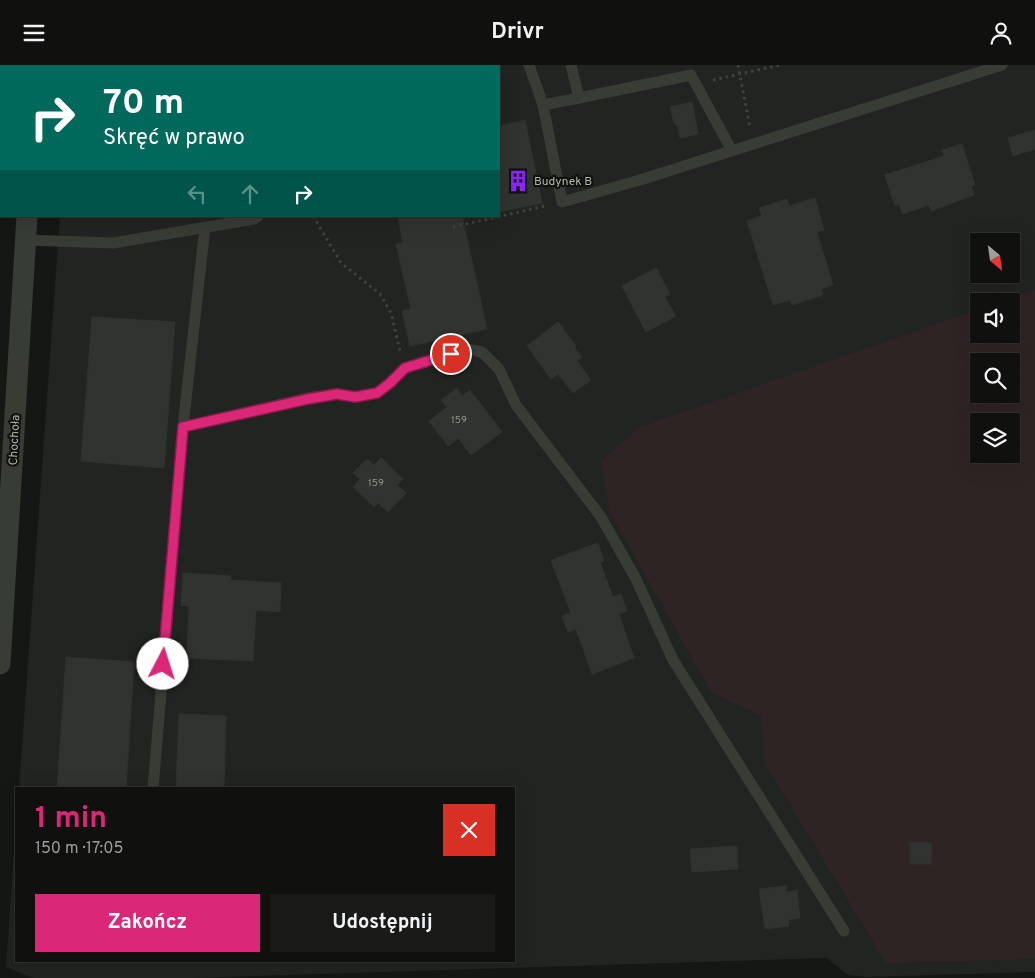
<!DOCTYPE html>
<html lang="pl">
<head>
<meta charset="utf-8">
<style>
	:root { --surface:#10110f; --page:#191a18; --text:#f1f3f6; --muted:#9c9d9e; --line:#30312f; --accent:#db2777 }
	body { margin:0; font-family:Overpass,sans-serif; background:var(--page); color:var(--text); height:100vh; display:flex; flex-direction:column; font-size:19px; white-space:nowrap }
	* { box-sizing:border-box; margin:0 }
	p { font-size:16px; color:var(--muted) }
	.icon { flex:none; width:28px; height:28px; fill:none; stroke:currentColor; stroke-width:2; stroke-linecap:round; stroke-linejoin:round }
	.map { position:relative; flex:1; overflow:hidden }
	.panel { position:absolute; left:15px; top:722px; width:500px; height:175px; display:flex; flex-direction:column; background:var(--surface); border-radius:0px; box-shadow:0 5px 20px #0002,0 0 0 1px var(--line) }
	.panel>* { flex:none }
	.hud { position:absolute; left:0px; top:0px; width:500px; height:152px; box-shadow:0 5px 20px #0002,0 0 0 1px var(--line); background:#00695c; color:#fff; overflow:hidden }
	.needle { width:32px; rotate:151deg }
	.controls { position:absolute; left:970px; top:168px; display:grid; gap:10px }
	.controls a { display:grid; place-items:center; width:50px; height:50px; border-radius:0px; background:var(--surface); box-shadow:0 5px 20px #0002,0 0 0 1px var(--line); font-size:25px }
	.pin { position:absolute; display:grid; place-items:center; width:42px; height:42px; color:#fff; margin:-21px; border:2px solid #fff; border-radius:50%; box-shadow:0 1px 5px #0007 }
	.me { position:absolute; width:55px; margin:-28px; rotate:5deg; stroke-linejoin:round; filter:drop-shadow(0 0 4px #0008) }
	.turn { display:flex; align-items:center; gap:18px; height:105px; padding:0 20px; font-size:22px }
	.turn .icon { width:65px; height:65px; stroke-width:2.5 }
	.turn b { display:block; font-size:35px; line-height:42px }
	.lanes { display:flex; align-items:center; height:48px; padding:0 20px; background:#0003; justify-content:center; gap:25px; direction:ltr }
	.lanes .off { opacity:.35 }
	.round { display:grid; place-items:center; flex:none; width:52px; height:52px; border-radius:0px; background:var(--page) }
	.head { display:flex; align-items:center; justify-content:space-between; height:85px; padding:0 20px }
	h1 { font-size:30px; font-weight:700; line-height:38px; color:var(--accent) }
	.button { display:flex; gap:10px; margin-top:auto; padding:10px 20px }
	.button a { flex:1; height:58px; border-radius:0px; background:var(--accent); color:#fff; font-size:20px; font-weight:700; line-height:58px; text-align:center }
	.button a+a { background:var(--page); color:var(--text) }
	header { display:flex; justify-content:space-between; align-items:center; height:65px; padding:0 20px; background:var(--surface); font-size:22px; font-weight:700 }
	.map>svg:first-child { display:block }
	.built { fill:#212420; fill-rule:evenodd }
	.green { fill:#2f2424; fill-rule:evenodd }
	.building { fill:#30332f; stroke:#2f332e }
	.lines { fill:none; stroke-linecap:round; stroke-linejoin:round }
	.path { stroke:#3f433b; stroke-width:3; stroke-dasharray:2.5 4; stroke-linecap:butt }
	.service { stroke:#373c35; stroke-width:11 }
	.minor { stroke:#373c35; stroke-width:21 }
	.route-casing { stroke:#8e194d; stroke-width:12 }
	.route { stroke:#db2777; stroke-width:9 }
	.labels { text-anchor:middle; stroke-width:4.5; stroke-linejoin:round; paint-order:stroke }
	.number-label { font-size:10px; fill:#8e9788 }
	.poi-label { font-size:12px; fill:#aeb8a5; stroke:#10120f; text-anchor:start }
	.street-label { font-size:12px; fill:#aeb8a5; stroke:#10120f }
</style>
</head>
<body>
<header><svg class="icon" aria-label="menu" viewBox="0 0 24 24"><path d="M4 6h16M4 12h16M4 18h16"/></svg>Drivr<svg class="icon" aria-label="person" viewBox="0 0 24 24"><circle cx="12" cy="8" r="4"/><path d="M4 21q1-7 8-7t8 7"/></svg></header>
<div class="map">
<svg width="1035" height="913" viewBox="0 0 1035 913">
	<rect width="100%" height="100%" fill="#151714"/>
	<path class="built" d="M71,0H1035V907L867,912L848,910L827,893L193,913H33L6,902L16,758V896H514V724H19L60,151H499V1H71ZM979,176H1011V209H979ZM979,236H1011V269H979ZM979,296H1011V329H979ZM979,356H1011V389H979Z"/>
	<path class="green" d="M1035,225V894L886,898L765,699L761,651L711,627L609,446L601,396L640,362L979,244V269H1011V236H1002ZM979,296H1011V329H979ZM979,356H1011V389H979Z"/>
	<path class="building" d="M692,37L698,69L680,73L678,62L674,58L670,42Z
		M525,55L542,138L499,147V61Z
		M1035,65V84L1013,91L1008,73Z
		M962,79L975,120L971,121L974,130L931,146L929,140L902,149L899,139L895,141L885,110L944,91L942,85Z
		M815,133L824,165L817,167L833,220L821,224L823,230L792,240L790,235L773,240L747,156L762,151L759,143L787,134L789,141Z
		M398,151H462L487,264L410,281L402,246L411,244L396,179L403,178Z
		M656,203L670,229L665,232L676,251L646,267L622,221Z
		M92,252L175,257L164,403L81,396Z
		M558,257L576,281L574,282L582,292L577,296L591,315L573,328L558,309L551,314L527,281Z
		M457,323L462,331L470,325L502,367L471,390L458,373L448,381L429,356L447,342L441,335Z
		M381,393L403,414L397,420L406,428L388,447L378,438L374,442L353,422L360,414L353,408L367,394L374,400Z
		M598,478L604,496L600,497L613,532L621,529L627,546L619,549L634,593L592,609L576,564L568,567L562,551L571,548L551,495Z
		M183,508L231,511L230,515L281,518L280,547L256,545L253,596L187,593L189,541H181Z
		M66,592L134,597L126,724H57Z
		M179,649L226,651L224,724H176Z
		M910,777L931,778L932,799H910Z
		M737,781L738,804L692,807L690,784Z
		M786,821V827L797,825L800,853L788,855L789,861L765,864L759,824Z"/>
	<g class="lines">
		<path class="path" d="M738,0L750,62
			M713,15L780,0
			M313,151L341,198L380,229L391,248L400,286
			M453,162L545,141"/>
		<path class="service" d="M284,0V1
			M529,0L543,40L562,137L640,115L1002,0
			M579,33L691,10L732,86
			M543,40L579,33L571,0
			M25,175L113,178L254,154L258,151
			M183,362L307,333L337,329L355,332L377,328L390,318L405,303L467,284L482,287L499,304L516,340L601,452L636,514L673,595L844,866
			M153,724L183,362L205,162"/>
		<path class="minor" d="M38,1L39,0
			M0,599L27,151"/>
	</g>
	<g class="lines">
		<g class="route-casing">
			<path id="route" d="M163,599L183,362L308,334L337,329L355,332L377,328L390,318L405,303L451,289"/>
		</g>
		<use href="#route" class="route"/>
	</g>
	<defs>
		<g id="building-bare" transform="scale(1.725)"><path d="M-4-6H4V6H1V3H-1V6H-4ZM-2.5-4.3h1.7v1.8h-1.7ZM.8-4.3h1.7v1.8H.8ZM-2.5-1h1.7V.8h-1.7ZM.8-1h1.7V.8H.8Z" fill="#8f24ff" stroke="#10120f" stroke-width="2.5" paint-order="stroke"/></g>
	</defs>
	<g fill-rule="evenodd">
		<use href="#building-bare" x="518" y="116"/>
	</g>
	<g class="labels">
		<g class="number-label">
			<text x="459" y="358">159</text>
			<text x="376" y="421">159</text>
		</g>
		<g class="poi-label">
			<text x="534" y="120">Budynek B</text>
		</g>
		<g class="street-label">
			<text transform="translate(14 375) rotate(-87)" y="4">Chochoła</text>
		</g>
	</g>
</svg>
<div class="controls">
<a><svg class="needle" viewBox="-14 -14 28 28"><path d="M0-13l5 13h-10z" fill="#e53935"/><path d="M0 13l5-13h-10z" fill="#9c9d9e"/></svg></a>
<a><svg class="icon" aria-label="sound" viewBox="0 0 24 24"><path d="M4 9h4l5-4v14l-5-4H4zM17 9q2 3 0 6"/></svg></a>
<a><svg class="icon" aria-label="search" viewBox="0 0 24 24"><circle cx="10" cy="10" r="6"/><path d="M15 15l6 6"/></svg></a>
<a><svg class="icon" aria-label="layers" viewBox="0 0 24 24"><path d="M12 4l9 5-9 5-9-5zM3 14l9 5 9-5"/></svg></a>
</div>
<div class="pin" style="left:451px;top:289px;background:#d93025"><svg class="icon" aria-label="arrive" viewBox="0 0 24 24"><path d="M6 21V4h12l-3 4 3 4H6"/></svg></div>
<svg class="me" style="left:163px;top:599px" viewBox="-20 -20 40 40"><circle r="19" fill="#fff"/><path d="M0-13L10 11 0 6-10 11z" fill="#db2777"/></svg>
<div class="hud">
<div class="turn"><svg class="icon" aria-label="right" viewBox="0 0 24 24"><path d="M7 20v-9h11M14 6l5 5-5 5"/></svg><div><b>70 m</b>Skręć w prawo</div></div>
<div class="lanes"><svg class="icon off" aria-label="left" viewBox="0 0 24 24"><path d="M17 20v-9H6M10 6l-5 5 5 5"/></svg><svg class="icon off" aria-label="ahead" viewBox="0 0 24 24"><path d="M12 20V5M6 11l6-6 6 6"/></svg><svg class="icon" aria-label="right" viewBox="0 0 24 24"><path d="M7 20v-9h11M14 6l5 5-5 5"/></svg></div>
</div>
<section class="panel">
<div class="head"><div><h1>1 min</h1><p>150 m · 17:05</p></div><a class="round" style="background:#d93025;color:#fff"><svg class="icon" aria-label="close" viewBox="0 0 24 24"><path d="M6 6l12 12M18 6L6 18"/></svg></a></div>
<div class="button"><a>Zakończ</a><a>Udostępnij</a></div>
</section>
</div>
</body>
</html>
